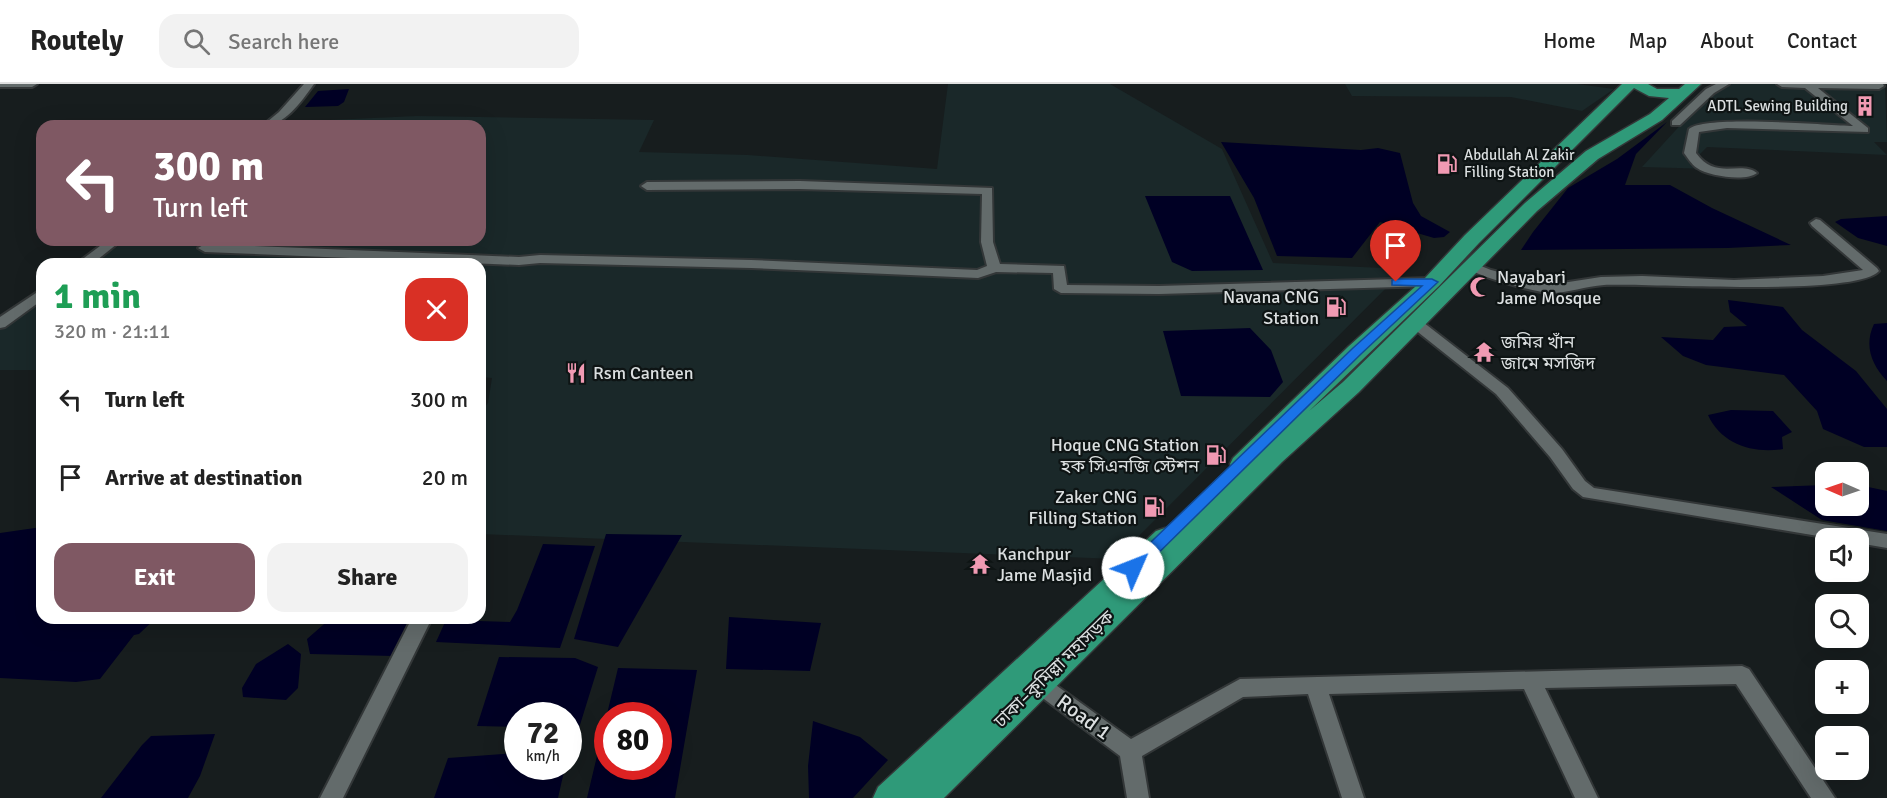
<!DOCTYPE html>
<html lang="en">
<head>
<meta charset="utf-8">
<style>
	:root { --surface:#fff; --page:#f2f2f2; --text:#222; --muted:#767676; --line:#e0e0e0; --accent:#7f5863 }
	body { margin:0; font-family:Signika,"Noto Sans Bengali",sans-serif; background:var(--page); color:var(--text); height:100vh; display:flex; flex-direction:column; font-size:22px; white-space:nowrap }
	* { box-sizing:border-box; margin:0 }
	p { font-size:20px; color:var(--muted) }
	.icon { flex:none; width:33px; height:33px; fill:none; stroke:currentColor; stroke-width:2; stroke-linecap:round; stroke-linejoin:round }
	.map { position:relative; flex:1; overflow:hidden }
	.sheet { position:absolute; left:36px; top:174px; width:450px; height:366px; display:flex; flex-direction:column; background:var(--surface); border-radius:18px; box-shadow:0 6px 24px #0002 }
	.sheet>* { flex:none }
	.top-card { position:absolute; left:36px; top:36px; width:450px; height:126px; border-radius:18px; box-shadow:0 6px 24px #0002; background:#7f5863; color:#fff; overflow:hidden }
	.needle { width:39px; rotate:272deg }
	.buttons { position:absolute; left:1815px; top:378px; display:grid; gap:12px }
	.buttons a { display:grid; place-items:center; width:54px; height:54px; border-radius:12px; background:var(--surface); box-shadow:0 6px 24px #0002; font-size:30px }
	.speed { position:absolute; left:504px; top:618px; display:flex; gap:12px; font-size:30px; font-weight:700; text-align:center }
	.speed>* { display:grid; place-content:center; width:78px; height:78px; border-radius:50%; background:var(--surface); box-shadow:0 6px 24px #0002; line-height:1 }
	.speed small { font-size:15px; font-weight:400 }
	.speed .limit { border:9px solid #d22; background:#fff; color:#111 }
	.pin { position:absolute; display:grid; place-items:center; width:51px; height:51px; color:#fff; margin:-62px -26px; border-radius:50% 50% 50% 0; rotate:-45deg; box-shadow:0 0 6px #0007 }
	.pin .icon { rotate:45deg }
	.me { position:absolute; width:66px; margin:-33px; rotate:46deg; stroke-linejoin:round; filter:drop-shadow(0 0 4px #0008) }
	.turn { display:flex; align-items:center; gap:21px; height:126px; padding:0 18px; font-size:27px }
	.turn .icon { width:78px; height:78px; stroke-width:2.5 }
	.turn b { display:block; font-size:42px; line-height:51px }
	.round { display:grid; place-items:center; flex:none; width:63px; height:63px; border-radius:18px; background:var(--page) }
	.head { display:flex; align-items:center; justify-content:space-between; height:102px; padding:0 18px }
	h1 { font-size:36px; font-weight:800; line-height:45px; color:#1e9e55 }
	.action { display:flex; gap:12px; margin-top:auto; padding:12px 18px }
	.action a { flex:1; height:69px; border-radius:18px; background:var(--accent); color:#fff; font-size:24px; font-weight:800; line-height:69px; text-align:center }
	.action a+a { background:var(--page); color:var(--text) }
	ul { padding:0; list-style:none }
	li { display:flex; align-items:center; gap:18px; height:78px; padding:0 18px }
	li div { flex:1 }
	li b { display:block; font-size:22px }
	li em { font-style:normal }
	header { display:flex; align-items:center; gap:36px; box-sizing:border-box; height:84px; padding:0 30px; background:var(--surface); border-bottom:2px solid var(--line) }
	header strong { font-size:28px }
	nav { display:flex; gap:33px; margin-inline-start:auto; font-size:21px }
	.search { width:420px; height:54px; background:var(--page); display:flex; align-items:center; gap:15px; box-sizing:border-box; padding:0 21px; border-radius:18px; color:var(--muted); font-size:22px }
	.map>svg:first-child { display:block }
	.built { fill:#1a2829 }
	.water { fill:#000024; fill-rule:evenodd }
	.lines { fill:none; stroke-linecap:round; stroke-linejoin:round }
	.minor-casing { stroke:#333738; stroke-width:4 }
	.highway-casing { stroke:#333738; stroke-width:3 }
	.minor { fill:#636b6b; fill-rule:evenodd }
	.highway { fill:#2f9a79; fill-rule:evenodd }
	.route { fill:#1a73e8; stroke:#114b97; stroke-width:1.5 }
	.labels { text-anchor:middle; stroke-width:4.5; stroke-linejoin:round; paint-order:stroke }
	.far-poi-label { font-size:15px; fill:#dbdfe0; stroke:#0e1414; text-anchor:end }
	.poi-label { font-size:18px; fill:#dbdfe0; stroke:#0e1414; text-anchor:start }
	.street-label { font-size:18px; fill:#dbdfe0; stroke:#0e1414 }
	.near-street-label { font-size:21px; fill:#dbdfe0; stroke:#0e1414 }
</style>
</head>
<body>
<header>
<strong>Routely</strong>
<div class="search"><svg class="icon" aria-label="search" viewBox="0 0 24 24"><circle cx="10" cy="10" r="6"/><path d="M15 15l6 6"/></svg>Search here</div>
<nav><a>Home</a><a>Map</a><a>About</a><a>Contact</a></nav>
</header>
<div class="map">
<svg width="1887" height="714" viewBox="0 0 1887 714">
	<rect width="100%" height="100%" fill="#171d1e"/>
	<path class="built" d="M948,0H1110L1222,65L1273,179L1405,185L1116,475L480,450V328L488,319L492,294L480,293V180H91L127,156H480V42H281L286,38L417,32L654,36L639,68L748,71L937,85Z
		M1345,0H1577L1614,5L1582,27L1511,13L1352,12Z
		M1718,0H1876L1885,3L1887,58H1874L1887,71L1707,63L1699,71L1713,85L1642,83Z
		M42,213V286H0V239Z"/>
	<path class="water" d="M349,5L344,18L338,22L305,23L318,7Z
		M1667,38L1636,70L1625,101H1670L1712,124L1791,161L1728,164L1521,166L1533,148L1568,104L1617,75Z
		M1221,58L1361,66L1378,64L1400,69L1413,119L1421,132L1450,148L1444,153L1434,154L1380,138L1352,174L1277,172L1254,114Z
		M1145,112H1230L1263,186L1192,187L1172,178Z
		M1887,132V162L1858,154L1835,138L1841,135Z
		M1728,216L1783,223L1802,246L1856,287L1887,325V363H1864L1823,345L1817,327L1784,291L1706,281L1683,272L1661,253L1713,256L1724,243L1747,242L1730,228Z
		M1887,239V297C1871,280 1864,261 1874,240Z
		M1250,244L1271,266L1283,298L1270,313L1181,312L1163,247Z
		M1731,326L1773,327L1792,348L1782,353L1783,365C1753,370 1721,360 1708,331Z
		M1825,401L1826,422H1858L1859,401L1887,407V447L1822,436L1771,403Z
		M42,443V534H156L139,550L134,551L100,595L76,598L0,594V449Z
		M606,450L682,451L618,563L574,555Z
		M543,460L595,462L560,564L436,558L446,536L510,538L517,526Z
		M729,533L821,539L810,587L726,585Z
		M331,534H412L393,572L310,570L307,555Z
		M288,560L301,570L298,604L286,616L243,613L242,604L256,580Z
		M499,573L575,574L598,583L579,644H569L568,632H518L517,643L477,642Z
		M618,584L697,586L675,714H587ZM608,632H658V682H608Z
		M813,637L860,653L888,676L853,714H809L808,682Z
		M215,650L200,692L188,714H101L142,661L151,652Z
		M517,669L518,682L565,683L558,714H434L448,674Z"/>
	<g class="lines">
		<g class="minor-casing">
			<path id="minor" d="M0,0H37L32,3H0Z
				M304,0H314C301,18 285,42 262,42L279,28Z
				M1716,0H1729L1714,9L1680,41H1672V37L1706,5Z
				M1777,0H1883L1884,2L1879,5L1818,4L1868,44V48L1727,44L1699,48L1696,69C1716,97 1741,76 1757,89C1746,98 1708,92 1697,84C1691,80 1688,74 1684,69L1689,45C1706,31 1824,41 1853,42L1805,4L1782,3Z
				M800,97L992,104L993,158L1000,180L1064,182L1067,201L1159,202L1432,194L1439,198L1432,202L1159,210L1061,209L1054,205L1053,189L996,188L978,194L751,184L540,179L519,181L205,168L198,164L205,160L519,173L540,171L751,176L977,186L987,182L981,158L982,110L800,105L647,106L641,102L647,98Z
				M1816,135L1820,136L1877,184L1879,187C1856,213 1649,199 1604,201C1586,202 1568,209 1550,209C1537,209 1472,191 1464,182L1471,178L1491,186L1549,201L1601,193L1642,192L1734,196L1823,192L1863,186L1812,142L1810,139Z
				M108,156H122L92,180H76Z
				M42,205V216L5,243L0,244V233Z
				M1414,234L1419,235L1508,304L1562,365L1585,397L1594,404L1887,450V464L1858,459V454H1830L1583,413L1573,405L1550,373L1496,310L1409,241L1407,238L1409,235Z
				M412,534H432L343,714H320Z
				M1742,582L1749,585L1835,714H1811L1736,600L1545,604L1598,714H1575L1524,605L1329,610L1364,714H1342L1308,610L1243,613L1142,672L1149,714H1127L1120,672L1032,606L1029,600L1032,594L1039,591L1046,594L1131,655L1240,595Z"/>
		</g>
		<g class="highway-casing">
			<path id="highway" d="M1622,0H1648L1657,5H1679L1685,0H1701L1662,36L1598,75L1537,127L1359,308L1282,378L944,714H873L878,703L1156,447L1165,444L1174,447L1176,450L1241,388L1233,386L1230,380L1233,374L1349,262L1425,194L1465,151ZM1634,4L1649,12L1669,14L1650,30L1586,67L1525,119L1343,298L1309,327L1439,202L1479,159Z"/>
		</g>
		<use href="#minor" class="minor"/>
		<use href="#highway" class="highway"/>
	</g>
	<path class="route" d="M1396,195H1432L1438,198L1361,270L1139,488H1128L1125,484L1128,480L1353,264L1422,202L1392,201V196Z"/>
	<defs>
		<g id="building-bare" transform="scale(1.62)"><path d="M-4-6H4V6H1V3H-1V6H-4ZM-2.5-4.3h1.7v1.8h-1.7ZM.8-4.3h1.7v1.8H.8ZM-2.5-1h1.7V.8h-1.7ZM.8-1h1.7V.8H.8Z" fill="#f19ab3" stroke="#0e1414" stroke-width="2.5" paint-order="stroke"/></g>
		<g id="fuel-bare" transform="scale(1.62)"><path d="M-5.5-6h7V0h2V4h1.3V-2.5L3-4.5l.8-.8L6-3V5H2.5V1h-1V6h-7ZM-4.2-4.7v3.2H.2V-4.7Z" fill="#f19ab3" stroke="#0e1414" stroke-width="2.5" paint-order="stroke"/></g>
		<g id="mosque-bare" transform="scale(1.62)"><path d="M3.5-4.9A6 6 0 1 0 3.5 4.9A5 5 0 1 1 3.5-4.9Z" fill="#f19ab3" stroke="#0e1414" stroke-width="2.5" paint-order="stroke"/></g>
		<g id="temple-bare" transform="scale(1.62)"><path d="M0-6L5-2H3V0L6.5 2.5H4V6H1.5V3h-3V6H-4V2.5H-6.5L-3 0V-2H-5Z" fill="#f19ab3" stroke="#0e1414" stroke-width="2.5" paint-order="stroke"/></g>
		<g id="restaurant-bare" transform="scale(1.62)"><path d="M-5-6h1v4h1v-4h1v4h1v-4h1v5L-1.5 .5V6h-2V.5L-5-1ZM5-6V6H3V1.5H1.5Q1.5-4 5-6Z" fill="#f19ab3" stroke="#0e1414" stroke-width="2.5" paint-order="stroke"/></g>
	</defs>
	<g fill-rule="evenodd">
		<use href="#building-bare" x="1865" y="22"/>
		<use href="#fuel-bare" x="1447" y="80"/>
		<use href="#mosque-bare" x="1480" y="203"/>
		<use href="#fuel-bare" x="1336" y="223"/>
		<use href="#temple-bare" x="1484" y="268"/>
		<use href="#restaurant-bare" x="576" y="289"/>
		<use href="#fuel-bare" x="1216" y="371"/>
		<use href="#fuel-bare" x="1154" y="423"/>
		<use href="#temple-bare" x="980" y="480"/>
	</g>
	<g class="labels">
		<g class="far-poi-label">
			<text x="1848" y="27">ADTL Sewing Building</text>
			<text x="1464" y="76" text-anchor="start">Abdullah Al Zakir<tspan x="1464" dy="17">Filling Station</tspan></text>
		</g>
		<g class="poi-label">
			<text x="1497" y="199">Nayabari<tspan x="1497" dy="21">Jame Mosque</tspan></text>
			<text x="1319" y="219" text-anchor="end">Navana CNG<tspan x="1319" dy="21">Station</tspan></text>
			<text x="1501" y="264">জমির খাঁন<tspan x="1501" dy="21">জামে মসজিদ</tspan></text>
			<text x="593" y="295">Rsm Canteen</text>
			<text x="1199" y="367" text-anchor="end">Hoque CNG Station<tspan x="1199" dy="21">হক সিএনজি স্টেশন</tspan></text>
			<text x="1137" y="419" text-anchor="end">Zaker CNG<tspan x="1137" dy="21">Filling Station</tspan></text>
			<text x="997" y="476">Kanchpur<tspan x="997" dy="21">Jame Masjid</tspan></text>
		</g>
		<g class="street-label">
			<text transform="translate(1054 585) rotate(-44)" y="6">ঢাকা–কুমিল্লা মহাসড়ক</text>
		</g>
		<g class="near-street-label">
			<text transform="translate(1084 633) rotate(36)" y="7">Road 1</text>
		</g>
	</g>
</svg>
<div class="buttons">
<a><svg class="needle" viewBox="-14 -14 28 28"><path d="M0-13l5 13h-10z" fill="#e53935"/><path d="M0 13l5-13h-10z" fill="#767676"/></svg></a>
<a><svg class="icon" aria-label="sound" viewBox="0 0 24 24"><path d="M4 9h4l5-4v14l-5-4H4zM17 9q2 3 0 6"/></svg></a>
<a><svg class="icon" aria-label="search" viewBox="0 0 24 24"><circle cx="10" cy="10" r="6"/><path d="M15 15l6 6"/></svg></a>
<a>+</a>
<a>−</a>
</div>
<div class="speed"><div>72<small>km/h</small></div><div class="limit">80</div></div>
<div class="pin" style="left:1396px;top:198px;background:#d93025"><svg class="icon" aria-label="arrive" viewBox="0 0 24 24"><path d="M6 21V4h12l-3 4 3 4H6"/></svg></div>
<svg class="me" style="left:1133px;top:484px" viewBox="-20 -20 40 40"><circle r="19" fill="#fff"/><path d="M0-13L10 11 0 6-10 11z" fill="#1a73e8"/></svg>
<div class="top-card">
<div class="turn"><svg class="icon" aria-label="left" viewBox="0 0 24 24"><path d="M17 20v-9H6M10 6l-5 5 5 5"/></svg><div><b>300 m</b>Turn left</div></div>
</div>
<section class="sheet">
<div class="head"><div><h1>1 min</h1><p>320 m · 21:11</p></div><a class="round" style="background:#d93025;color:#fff"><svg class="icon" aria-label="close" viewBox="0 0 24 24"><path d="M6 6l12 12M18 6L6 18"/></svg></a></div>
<ul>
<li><svg class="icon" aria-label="left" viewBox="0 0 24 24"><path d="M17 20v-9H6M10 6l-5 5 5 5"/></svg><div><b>Turn left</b></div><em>300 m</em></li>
<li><svg class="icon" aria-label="arrive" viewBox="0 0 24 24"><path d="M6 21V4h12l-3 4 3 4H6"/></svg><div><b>Arrive at destination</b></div><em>20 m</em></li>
</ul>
<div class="action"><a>Exit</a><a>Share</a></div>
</section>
</div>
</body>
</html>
